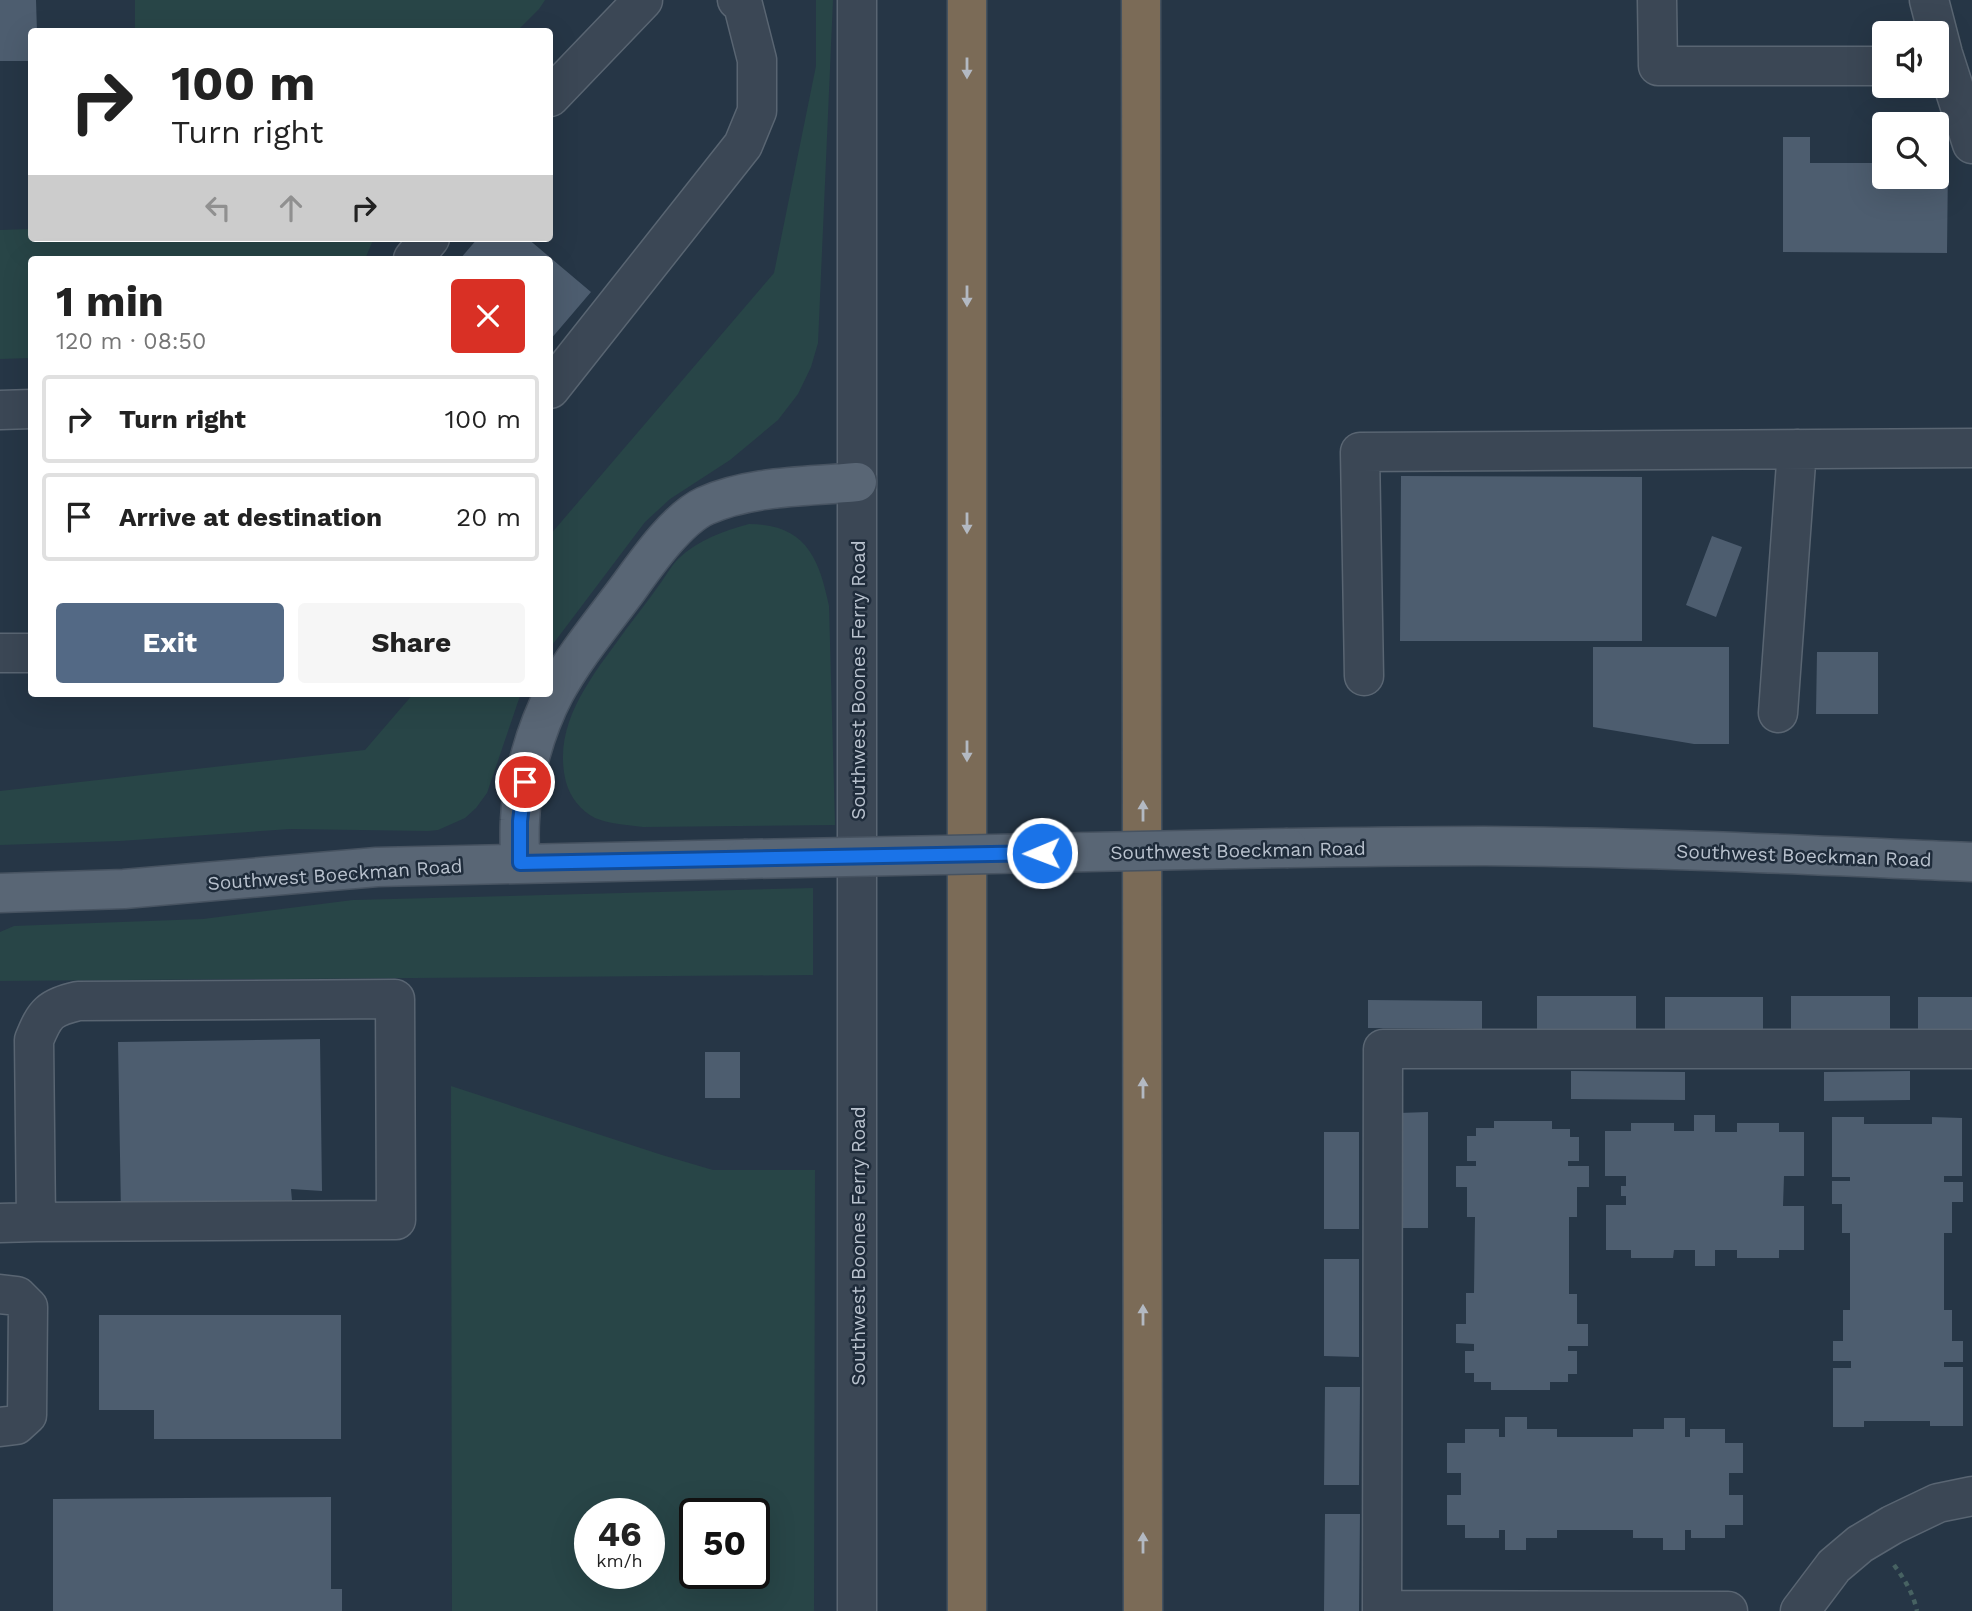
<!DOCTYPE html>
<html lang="en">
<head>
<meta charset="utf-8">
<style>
	:root { --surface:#fff; --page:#f6f6f6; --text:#222; --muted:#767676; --line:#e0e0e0; --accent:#536985 }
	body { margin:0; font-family:"Work Sans",sans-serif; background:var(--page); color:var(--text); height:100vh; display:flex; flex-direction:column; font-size:26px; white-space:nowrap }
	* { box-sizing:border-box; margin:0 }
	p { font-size:23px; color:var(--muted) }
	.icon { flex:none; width:38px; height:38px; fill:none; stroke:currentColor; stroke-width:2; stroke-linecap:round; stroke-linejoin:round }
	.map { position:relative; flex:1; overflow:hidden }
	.details { position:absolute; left:28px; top:256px; width:525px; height:441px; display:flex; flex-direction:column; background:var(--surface); border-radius:7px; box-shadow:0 7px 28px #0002 }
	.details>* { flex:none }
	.top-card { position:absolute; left:28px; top:28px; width:525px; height:214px; border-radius:7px; box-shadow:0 7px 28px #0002; background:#fff; color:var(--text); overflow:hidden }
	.tools { position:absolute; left:1872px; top:21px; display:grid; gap:14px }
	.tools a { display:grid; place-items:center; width:77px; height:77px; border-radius:7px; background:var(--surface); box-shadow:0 7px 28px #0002; font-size:35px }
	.speed { position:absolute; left:574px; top:1498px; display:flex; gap:14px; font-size:35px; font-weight:700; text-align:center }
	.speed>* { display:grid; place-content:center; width:91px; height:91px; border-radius:50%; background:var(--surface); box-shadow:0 7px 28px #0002; line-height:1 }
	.speed small { font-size:18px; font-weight:400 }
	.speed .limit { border:4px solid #111; border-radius:10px; background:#fff; color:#111 }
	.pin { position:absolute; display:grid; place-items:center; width:60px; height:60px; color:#fff; margin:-30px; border:4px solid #fff; border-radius:50%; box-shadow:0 2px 7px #0007 }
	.me { position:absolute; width:77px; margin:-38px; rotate:269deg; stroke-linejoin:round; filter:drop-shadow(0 0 5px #0008) }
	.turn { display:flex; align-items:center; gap:24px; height:147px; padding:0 28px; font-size:32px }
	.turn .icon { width:91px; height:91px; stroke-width:2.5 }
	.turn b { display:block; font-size:49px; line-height:60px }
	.lanes { display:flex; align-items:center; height:66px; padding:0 28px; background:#0003; justify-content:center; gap:35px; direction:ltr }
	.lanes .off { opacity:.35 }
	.round { display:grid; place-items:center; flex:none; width:74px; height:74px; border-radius:7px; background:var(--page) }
	.headline { display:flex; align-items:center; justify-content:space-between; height:119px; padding:0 28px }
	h1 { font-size:42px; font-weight:700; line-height:52px }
	.button { display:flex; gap:14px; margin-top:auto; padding:14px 28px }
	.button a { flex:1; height:80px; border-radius:7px; background:var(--accent); color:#fff; font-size:28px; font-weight:700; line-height:80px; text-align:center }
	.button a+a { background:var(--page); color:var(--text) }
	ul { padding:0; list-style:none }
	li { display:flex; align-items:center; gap:21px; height:88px; margin:0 14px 10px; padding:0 14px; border:4px solid var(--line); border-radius:7px }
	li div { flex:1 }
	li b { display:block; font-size:26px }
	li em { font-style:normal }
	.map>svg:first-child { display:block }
	.green { fill:#284547; fill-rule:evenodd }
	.building { fill:#4d5d6f }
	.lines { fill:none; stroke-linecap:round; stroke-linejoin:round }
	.minor-casing { stroke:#596572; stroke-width:41 }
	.major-casing { stroke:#475361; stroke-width:41 }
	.highway-casing { stroke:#45525f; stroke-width:41 }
	.path { stroke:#476262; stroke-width:4.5; stroke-dasharray:5 5; stroke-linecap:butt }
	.minor { stroke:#3b4755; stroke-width:38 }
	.major { stroke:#596675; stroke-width:38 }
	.highway { stroke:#7b6b57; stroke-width:38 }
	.major-bridge-casing { stroke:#475361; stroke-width:41; stroke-linecap:butt }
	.major-bridge { stroke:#596675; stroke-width:38 }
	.oneway { fill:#b3b9c2 }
	.route-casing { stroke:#114b97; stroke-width:18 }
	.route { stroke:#1a73e8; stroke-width:12 }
	.labels { text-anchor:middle; stroke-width:5; stroke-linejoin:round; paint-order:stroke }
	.street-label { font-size:19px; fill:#b9c2ce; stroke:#1f2c3b }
</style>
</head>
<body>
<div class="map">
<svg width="1972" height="1611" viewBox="0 0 1972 1611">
	<rect width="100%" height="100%" fill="#263646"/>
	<path class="green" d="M135,0H545L539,9L516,32L135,31Z
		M816,0H833L818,343L811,367L798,394L778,420L730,460L670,499L645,522L550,648V535L774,273L816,66Z
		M31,229L32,238H374L365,259H32L31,358L0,359V230Z
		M749,524C805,524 819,557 829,606L835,825L643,827C627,825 610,824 595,818C581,811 570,797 566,782C551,722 595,673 627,628C639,612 651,597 662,581C667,574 672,565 678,559C698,540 723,531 749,524Z
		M414,693H521L487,793L476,808L465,818L438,830L428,831L290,829L120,841L0,845V791L365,750Z
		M813,888V975L0,981V932L14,926L203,919L353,900Z
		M451,1086L662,1155L713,1170H815L814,1611H452ZM590,1514H649V1573H590ZM695,1514H754V1573H695Z"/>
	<path class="building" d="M0,0H36L37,32H32V61H0Z
		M1783,137H1810V163H1885V177H1937V163H1948L1947,253L1783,252Z
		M478,238H527L591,292L550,340V259H460Z
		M1401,476L1642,477V641H1400Z
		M1712,536L1742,547L1716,617L1686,605Z
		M1593,647H1729V744H1694L1593,727Z
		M1817,652H1878V714H1816Z
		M1537,996H1636V1031H1537Z
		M1791,996H1890V1031H1791Z
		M1665,997H1763V1032H1665Z
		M1918,997H1972V1032H1918Z
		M1368,1000L1482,1001V1029L1368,1028Z
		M320,1039L322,1191L291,1189L293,1212L121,1213L118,1042Z
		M705,1052H740V1098H705Z
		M1571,1071L1685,1072V1100L1571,1099Z
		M1910,1071V1100L1824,1101V1072Z
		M1428,1112V1228H1399V1113Z
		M1694,1115H1715V1132H1737V1123H1779V1132H1804V1176H1784L1783,1206H1804V1250H1779V1258H1737V1250H1715V1266H1695V1250H1674L1673,1258H1631V1250H1606V1205H1626V1196H1621V1186H1626V1176H1605V1131H1631V1123H1674V1131H1694Z
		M1832,1117H1864V1124H1932V1117L1962,1118V1176H1944V1182H1963V1202H1952V1233H1944V1310H1952V1341H1963V1362H1944V1367H1963V1426H1930V1421H1864V1427H1833V1368H1851V1361H1833V1341H1843V1310H1850V1233H1842V1204H1832V1181H1850V1177H1832Z
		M1494,1121H1552V1129H1570V1137H1579V1161H1568V1166H1589V1187H1577V1217H1569V1294H1577V1324H1588V1346H1568V1351H1577V1374H1568V1382H1550V1390H1491V1382H1474V1373H1465V1351H1474V1344L1456,1343V1324H1466V1293H1474L1475,1217H1467V1187H1456V1166H1476V1161H1467V1136H1476V1128H1494Z
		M1324,1132H1359V1229H1324Z
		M1324,1259H1359V1357L1324,1356Z
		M99,1315H341V1439H154V1410H99Z
		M1325,1387H1360L1359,1485H1324Z
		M1505,1417H1527V1429H1557V1437H1633V1429H1664V1418H1685V1437H1690V1429H1725V1443H1743V1473H1729V1495H1743V1525H1725V1538H1691V1530H1685V1550H1663V1538H1633V1530H1557V1538H1526V1550H1505V1530H1499V1538H1465V1525H1447V1495H1461V1473H1447V1443H1465V1429H1499V1437H1505Z
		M331,1497V1589H342V1611H53V1499Z
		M1325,1514H1360L1359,1611H1324Z"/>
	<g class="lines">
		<g class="minor-casing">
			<path id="minor" d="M857,0V1611
				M1657,0L1658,66H1885
				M1929,0L1943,54L1972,144
				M550,97L643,0
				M413,259L430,238
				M550,389L743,145L757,111V60L743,5L737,0
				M0,410L32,409
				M0,653H32
				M1364,676L1360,452L1972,448
				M1778,713L1797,449
				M0,1223L36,1222L396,1220L395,999L78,1001C49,1008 45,1013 34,1040L36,1222
				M0,1294L17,1296L28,1307L27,1415L16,1425L0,1427
				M1382,1610L1728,1611
				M1382,1611L1383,1049H1972
				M1800,1611L1834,1566L1860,1544L1892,1525L1938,1503L1972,1496"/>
		</g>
		<g class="major-casing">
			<path id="major" d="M1288,848C1354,847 1419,846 1484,846C1647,847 1810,855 1972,862
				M520,863C520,849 519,834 520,820C522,777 535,730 555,692C575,655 604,621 629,587C647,562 677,519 705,506C752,485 807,487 857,482
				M0,893L124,889L377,867L744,859"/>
		</g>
		<g class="highway-casing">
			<path id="highway" d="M967,0V1611
				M1141,0L1143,1611"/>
		</g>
		<path class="path" d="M1894,1565C1905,1580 1913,1593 1917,1611"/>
		<use href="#minor" class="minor"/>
		<use href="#major" class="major"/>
		<use href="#highway" class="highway"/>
		<g class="major-bridge-casing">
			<path id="major-bridge" d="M744,859L1288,848"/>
		</g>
		<use href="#major-bridge" class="major-bridge"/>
	</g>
	<defs><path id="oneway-solid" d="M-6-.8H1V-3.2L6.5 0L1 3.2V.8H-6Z" transform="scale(1.75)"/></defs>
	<g class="oneway">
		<use href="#oneway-solid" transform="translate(967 68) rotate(90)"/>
		<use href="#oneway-solid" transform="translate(967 296) rotate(90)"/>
		<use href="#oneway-solid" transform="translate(967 523) rotate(90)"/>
		<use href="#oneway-solid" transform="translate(967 751) rotate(90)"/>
		<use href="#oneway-solid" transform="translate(1143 811) rotate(-90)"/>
		<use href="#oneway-solid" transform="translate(1143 1088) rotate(-90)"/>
		<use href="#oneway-solid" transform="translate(1143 1315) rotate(-90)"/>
		<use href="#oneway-solid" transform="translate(1143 1543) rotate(-90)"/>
	</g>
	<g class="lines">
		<g class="route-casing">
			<path id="route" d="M525,782L520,821V863L1042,853"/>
		</g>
		<use href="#route" class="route"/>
	</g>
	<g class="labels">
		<g class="street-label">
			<text transform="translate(858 680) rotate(-90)" y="7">Southwest Boones Ferry Road</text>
			<text transform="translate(1238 850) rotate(-1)" y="7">Southwest Boeckman Road</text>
			<text transform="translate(1804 855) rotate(2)" y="7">Southwest Boeckman Road</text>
			<text transform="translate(335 874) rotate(-4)" y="7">Southwest Boeckman Road</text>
			<text transform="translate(858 1246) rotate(-90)" y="7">Southwest Boones Ferry Road</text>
		</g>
	</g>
</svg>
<div class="tools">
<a><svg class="icon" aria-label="sound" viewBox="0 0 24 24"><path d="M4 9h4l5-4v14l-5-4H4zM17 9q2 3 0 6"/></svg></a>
<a><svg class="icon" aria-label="search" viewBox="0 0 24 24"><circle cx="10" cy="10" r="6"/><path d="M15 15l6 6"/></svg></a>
</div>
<div class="speed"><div>46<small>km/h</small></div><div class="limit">50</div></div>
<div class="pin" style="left:525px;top:782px;background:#d93025"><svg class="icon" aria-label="arrive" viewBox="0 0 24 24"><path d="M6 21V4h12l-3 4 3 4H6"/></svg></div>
<svg class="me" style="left:1042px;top:853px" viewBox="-20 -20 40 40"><circle r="17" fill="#1a73e8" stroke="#fff" stroke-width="3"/><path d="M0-11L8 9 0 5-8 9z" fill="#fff"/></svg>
<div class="top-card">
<div class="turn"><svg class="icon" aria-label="right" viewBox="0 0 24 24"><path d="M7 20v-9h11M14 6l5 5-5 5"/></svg><div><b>100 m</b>Turn right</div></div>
<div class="lanes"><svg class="icon off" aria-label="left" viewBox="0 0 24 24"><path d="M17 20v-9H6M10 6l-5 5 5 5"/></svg><svg class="icon off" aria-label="ahead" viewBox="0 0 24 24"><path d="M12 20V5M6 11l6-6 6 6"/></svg><svg class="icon" aria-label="right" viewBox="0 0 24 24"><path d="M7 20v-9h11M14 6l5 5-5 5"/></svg></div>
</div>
<section class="details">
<div class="headline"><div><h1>1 min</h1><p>120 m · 08:50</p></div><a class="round" style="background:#d93025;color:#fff"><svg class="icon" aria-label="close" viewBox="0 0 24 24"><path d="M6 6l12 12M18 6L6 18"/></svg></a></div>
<ul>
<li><svg class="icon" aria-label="right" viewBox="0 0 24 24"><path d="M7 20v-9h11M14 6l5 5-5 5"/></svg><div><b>Turn right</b></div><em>100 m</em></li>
<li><svg class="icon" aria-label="arrive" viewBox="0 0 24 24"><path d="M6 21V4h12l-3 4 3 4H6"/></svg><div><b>Arrive at destination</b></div><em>20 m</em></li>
</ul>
<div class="button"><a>Exit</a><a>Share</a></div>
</section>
</div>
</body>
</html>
